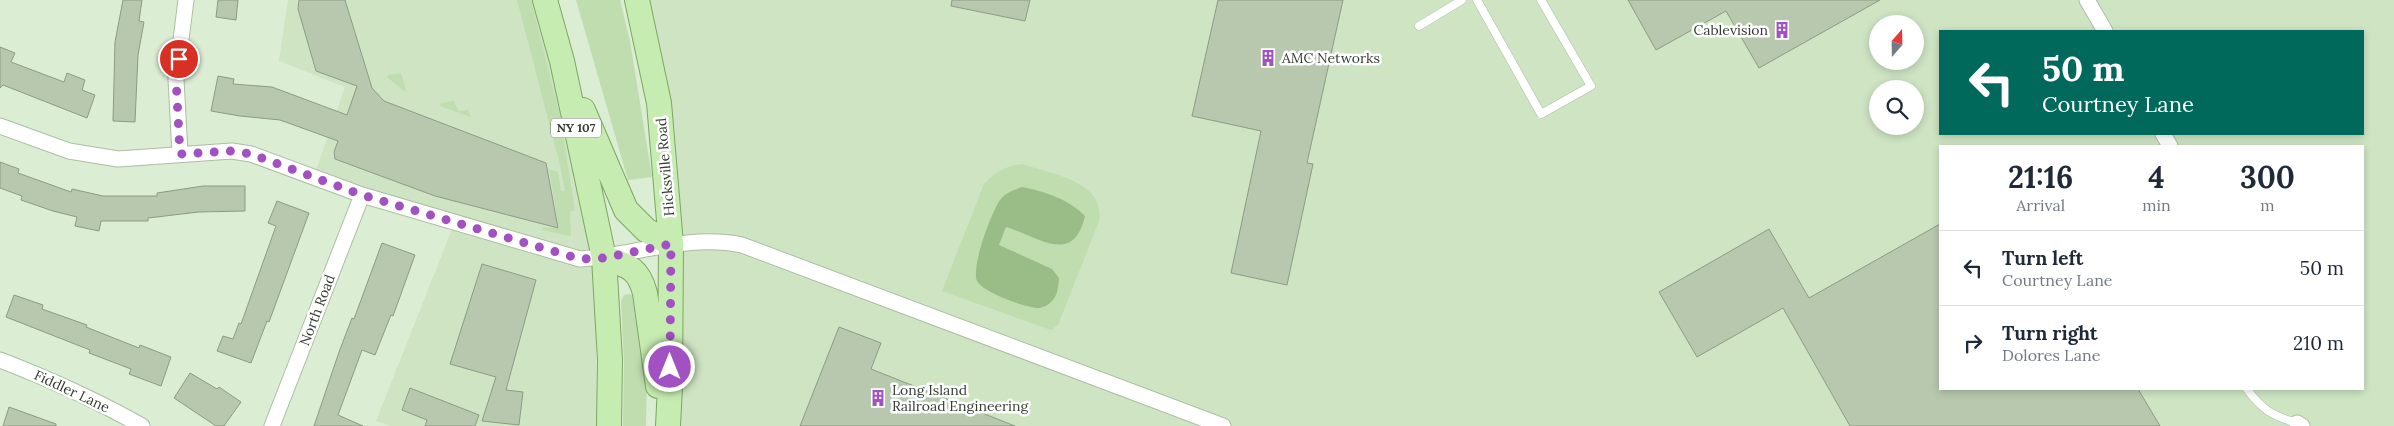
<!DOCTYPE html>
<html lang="en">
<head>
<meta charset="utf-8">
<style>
	:root { --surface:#fff; --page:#f6f6f7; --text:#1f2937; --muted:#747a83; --line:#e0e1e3 }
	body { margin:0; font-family:Lora,serif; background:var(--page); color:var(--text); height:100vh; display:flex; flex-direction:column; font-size:19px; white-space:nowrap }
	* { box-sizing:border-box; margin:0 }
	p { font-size:16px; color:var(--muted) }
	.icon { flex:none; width:28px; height:28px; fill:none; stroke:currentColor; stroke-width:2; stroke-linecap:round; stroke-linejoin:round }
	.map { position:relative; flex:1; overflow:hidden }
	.panel { position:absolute; left:1939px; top:145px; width:425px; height:245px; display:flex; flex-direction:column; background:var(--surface); border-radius:0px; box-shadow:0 2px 8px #0003 }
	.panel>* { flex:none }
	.guide { position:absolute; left:1939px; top:30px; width:425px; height:105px; border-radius:0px; box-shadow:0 2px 8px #0003; background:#00695c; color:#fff; overflow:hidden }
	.needle { width:32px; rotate:20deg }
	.tools { position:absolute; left:1869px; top:15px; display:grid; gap:10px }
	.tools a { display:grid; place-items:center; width:55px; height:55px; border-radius:50%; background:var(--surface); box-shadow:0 2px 8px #0003; font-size:25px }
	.pin { position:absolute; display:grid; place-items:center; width:42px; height:42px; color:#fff; margin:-21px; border:2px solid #fff; border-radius:50%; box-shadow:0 1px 5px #0007 }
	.me { position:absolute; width:55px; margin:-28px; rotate:0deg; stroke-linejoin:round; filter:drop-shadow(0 0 4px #0008) }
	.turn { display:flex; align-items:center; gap:18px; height:105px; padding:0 20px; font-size:22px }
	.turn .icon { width:65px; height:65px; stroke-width:2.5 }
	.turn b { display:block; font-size:35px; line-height:42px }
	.eta { display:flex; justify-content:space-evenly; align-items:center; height:85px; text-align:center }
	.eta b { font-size:30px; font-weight:700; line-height:35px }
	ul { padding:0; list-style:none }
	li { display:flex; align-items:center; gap:15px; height:75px; padding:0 20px; border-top:1px solid var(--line) }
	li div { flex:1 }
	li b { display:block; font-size:19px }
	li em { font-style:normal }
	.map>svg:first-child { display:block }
	.built { fill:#cee4c3; fill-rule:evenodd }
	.green { fill:#bfddaf }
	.water { fill:#9abd88 }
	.building { fill:#b7c8af; stroke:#8c9c84 }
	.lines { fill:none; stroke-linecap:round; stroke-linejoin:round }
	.lane-casing { stroke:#adbea5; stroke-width:9 }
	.street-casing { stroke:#adbea5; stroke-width:17 }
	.primary-casing { stroke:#7ba763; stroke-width:26 }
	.lane { stroke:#fff; stroke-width:8 }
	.street { stroke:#fff; stroke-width:15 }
	.primary { stroke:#c7ecb2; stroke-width:24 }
	.route { stroke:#a151c2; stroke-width:9; stroke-dasharray:0 16.2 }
	.labels { text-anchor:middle; stroke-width:5; stroke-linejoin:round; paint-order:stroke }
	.shield { fill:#fff; stroke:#727670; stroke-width:1 }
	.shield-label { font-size:12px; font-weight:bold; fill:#353c32 }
	.poi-label { font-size:14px; fill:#353c32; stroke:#fff; text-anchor:start }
	.street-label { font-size:14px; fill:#353c32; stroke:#fff }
</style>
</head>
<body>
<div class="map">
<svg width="2394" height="426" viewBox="0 0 2394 426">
	<rect width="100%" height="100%" fill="#dbedd3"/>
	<path class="built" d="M288,0H536L595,252L597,426H391L376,421L456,219L315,173L345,87L279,61Z
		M644,0H2394V426H668L658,40ZM1878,24H1915V61H1878ZM1940,31H2362V134H1940ZM1878,89H1915V126H1878ZM1940,146H2362V389H1940Z"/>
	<path class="green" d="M517,0H531L560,116L575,210L570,212L571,236L542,230L543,227L559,229L549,169L558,172L561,191H565L560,165Z
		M576,0H620L630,41L652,177L628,180Z
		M401,73L406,90L405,92L387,77L388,75Z
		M454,101L458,111L468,110L471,117L440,106L441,103Z
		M1022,164C1051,174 1106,181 1099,221L1058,325L1051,330L942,291L984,184C996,172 1006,166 1022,164Z
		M629,294L633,295L645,336L647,367L646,426H623L624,363L621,301L624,295Z"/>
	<path class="water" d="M1022,187C1044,191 1070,200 1085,216C1073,267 1038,236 1006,227L999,245L1052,269L1059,278C1058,288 1058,296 1050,303C1048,305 1043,307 1040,308C1028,309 982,292 977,281C971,267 991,213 1000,200C1006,192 1014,190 1022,187Z"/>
	<path class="building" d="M123,0H142L139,21L144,22L138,55L135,122L113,121L115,42Z
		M218,0H238L236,20L216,17Z
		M299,0H345L372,88L384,101L546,163L558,228L435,196L335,159L334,152L338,141L280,120L240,116L211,111L218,76L234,79L233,84L272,87L347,115L357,86L316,71L298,9Z
		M952,0H1030L1025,21L951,6Z
		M1218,0H1343L1307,163L1313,164L1287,285L1231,273L1261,131L1192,116Z
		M1628,0H1880L1759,68L1726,11L1656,50Z
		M0,47L15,53L11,62L64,82L67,73L85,80L82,90L95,95L87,118L3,85L0,88Z
		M0,162L19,169L18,173L71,192L72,189L103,196H157V193L203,186H245V211L199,212L148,218V221H101L99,231L75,226L77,217L53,211L21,200L22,196L0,188Z
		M277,201L309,213L269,322L267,321L251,363L217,351L223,336L233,339L239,323L241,324L276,226L268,223Z
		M1940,224V389H2138L2160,426H1850L1783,308L1697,357L1659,292L1769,229L1809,298Z
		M382,243L415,255L393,316L391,315L375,355L362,350L338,415L363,426H314L339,352L352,318L354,319Z
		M482,264L536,280L506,390L523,392L519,425L482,421L496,377L450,364Z
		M14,295L43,305L42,309L87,325L86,327L139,348L140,345L171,357L161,386L129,374L131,369L89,353L90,350L6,317Z
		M839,327L881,343L871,369L1015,426H800Z
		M190,373L217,389L219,387L241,402L224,426H216L174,398Z
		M410,388L479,415L475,426H425L427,420L402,410Z
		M9,407L56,424V426H3Z"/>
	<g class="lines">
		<g class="lane-casing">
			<path id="lane" d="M1477,0L1541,114L1591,86L1541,0
				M1419,26L1462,0
				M2247,389C2262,410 2273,416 2297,423"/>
		</g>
		<g class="street-casing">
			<path id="street" d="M2087,0L2105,31
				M0,126L69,151L118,159L232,151L251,154L362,195L580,259C635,255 687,234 742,245L1223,426
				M2163,134L2170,146
				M180,154L176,79L186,0
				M0,360C49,379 96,400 142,426
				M2297,423L2302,426
				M272,426L362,195"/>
		</g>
		<g class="primary-casing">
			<path id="primary" d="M545,0L562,61L604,258L610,360L609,426
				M637,0L659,103L671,244L670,386L668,426
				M583,110L626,210L646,230L671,244
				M604,258C628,266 638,267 645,293L658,386"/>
		</g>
		<use href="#lane" class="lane"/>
		<use href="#street" class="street"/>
		<use href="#primary" class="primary"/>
	</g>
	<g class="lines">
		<path class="route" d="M179,59L176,78L180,154L232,151L251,154L362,195L580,259L604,258L671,244L670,367"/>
	</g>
	<defs>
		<g id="building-bare" transform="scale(1.35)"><path d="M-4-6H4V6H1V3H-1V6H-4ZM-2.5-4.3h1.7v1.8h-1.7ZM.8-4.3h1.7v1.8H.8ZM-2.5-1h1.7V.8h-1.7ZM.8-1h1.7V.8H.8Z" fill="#a151c2" stroke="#fff" stroke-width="2.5" paint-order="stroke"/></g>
	</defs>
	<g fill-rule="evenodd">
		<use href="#building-bare" x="1782" y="30"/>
		<use href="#building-bare" x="1268" y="58"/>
		<use href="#building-bare" x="878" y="398"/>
	</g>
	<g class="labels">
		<rect class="shield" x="551" y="118.5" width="50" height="19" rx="4"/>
		<g class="shield-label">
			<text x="576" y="132">NY 107</text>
		</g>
		<g class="poi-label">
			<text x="1768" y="35" text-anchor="end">Cablevision</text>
			<text x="1282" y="63">AMC Networks</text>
			<text x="892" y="395">Long Island<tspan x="892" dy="16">Railroad Engineering</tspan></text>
		</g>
		<g class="street-label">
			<text transform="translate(665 167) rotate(-95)" y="5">Hicksville Road</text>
			<text transform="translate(317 310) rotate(-69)" y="5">North Road</text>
			<text transform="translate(72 391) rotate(25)" y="5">Fiddler Lane</text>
		</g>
	</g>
</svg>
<div class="tools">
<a><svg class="needle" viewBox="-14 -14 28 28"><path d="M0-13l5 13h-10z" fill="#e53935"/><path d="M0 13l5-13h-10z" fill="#747a83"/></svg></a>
<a><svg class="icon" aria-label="search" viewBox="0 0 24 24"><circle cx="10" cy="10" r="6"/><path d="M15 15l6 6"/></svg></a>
</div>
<div class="pin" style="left:179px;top:59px;background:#d93025"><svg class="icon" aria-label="arrive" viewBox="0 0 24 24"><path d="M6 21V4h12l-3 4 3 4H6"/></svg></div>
<svg class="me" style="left:670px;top:367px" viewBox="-20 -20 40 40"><circle r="17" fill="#a151c2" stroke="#fff" stroke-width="3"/><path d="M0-11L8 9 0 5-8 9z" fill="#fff"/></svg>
<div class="guide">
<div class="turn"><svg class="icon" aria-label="left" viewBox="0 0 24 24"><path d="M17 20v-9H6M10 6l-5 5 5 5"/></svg><div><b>50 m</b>Courtney Lane</div></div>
</div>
<section class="panel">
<div class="eta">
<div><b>21:16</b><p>Arrival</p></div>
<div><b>4</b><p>min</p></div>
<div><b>300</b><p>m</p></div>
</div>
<ul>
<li><svg class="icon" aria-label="left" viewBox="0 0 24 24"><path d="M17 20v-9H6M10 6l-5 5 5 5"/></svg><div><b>Turn left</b><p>Courtney Lane</p></div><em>50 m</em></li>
<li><svg class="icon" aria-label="right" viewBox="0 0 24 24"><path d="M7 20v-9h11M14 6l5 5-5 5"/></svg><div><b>Turn right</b><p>Dolores Lane</p></div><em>210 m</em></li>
</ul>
</section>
</div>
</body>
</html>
